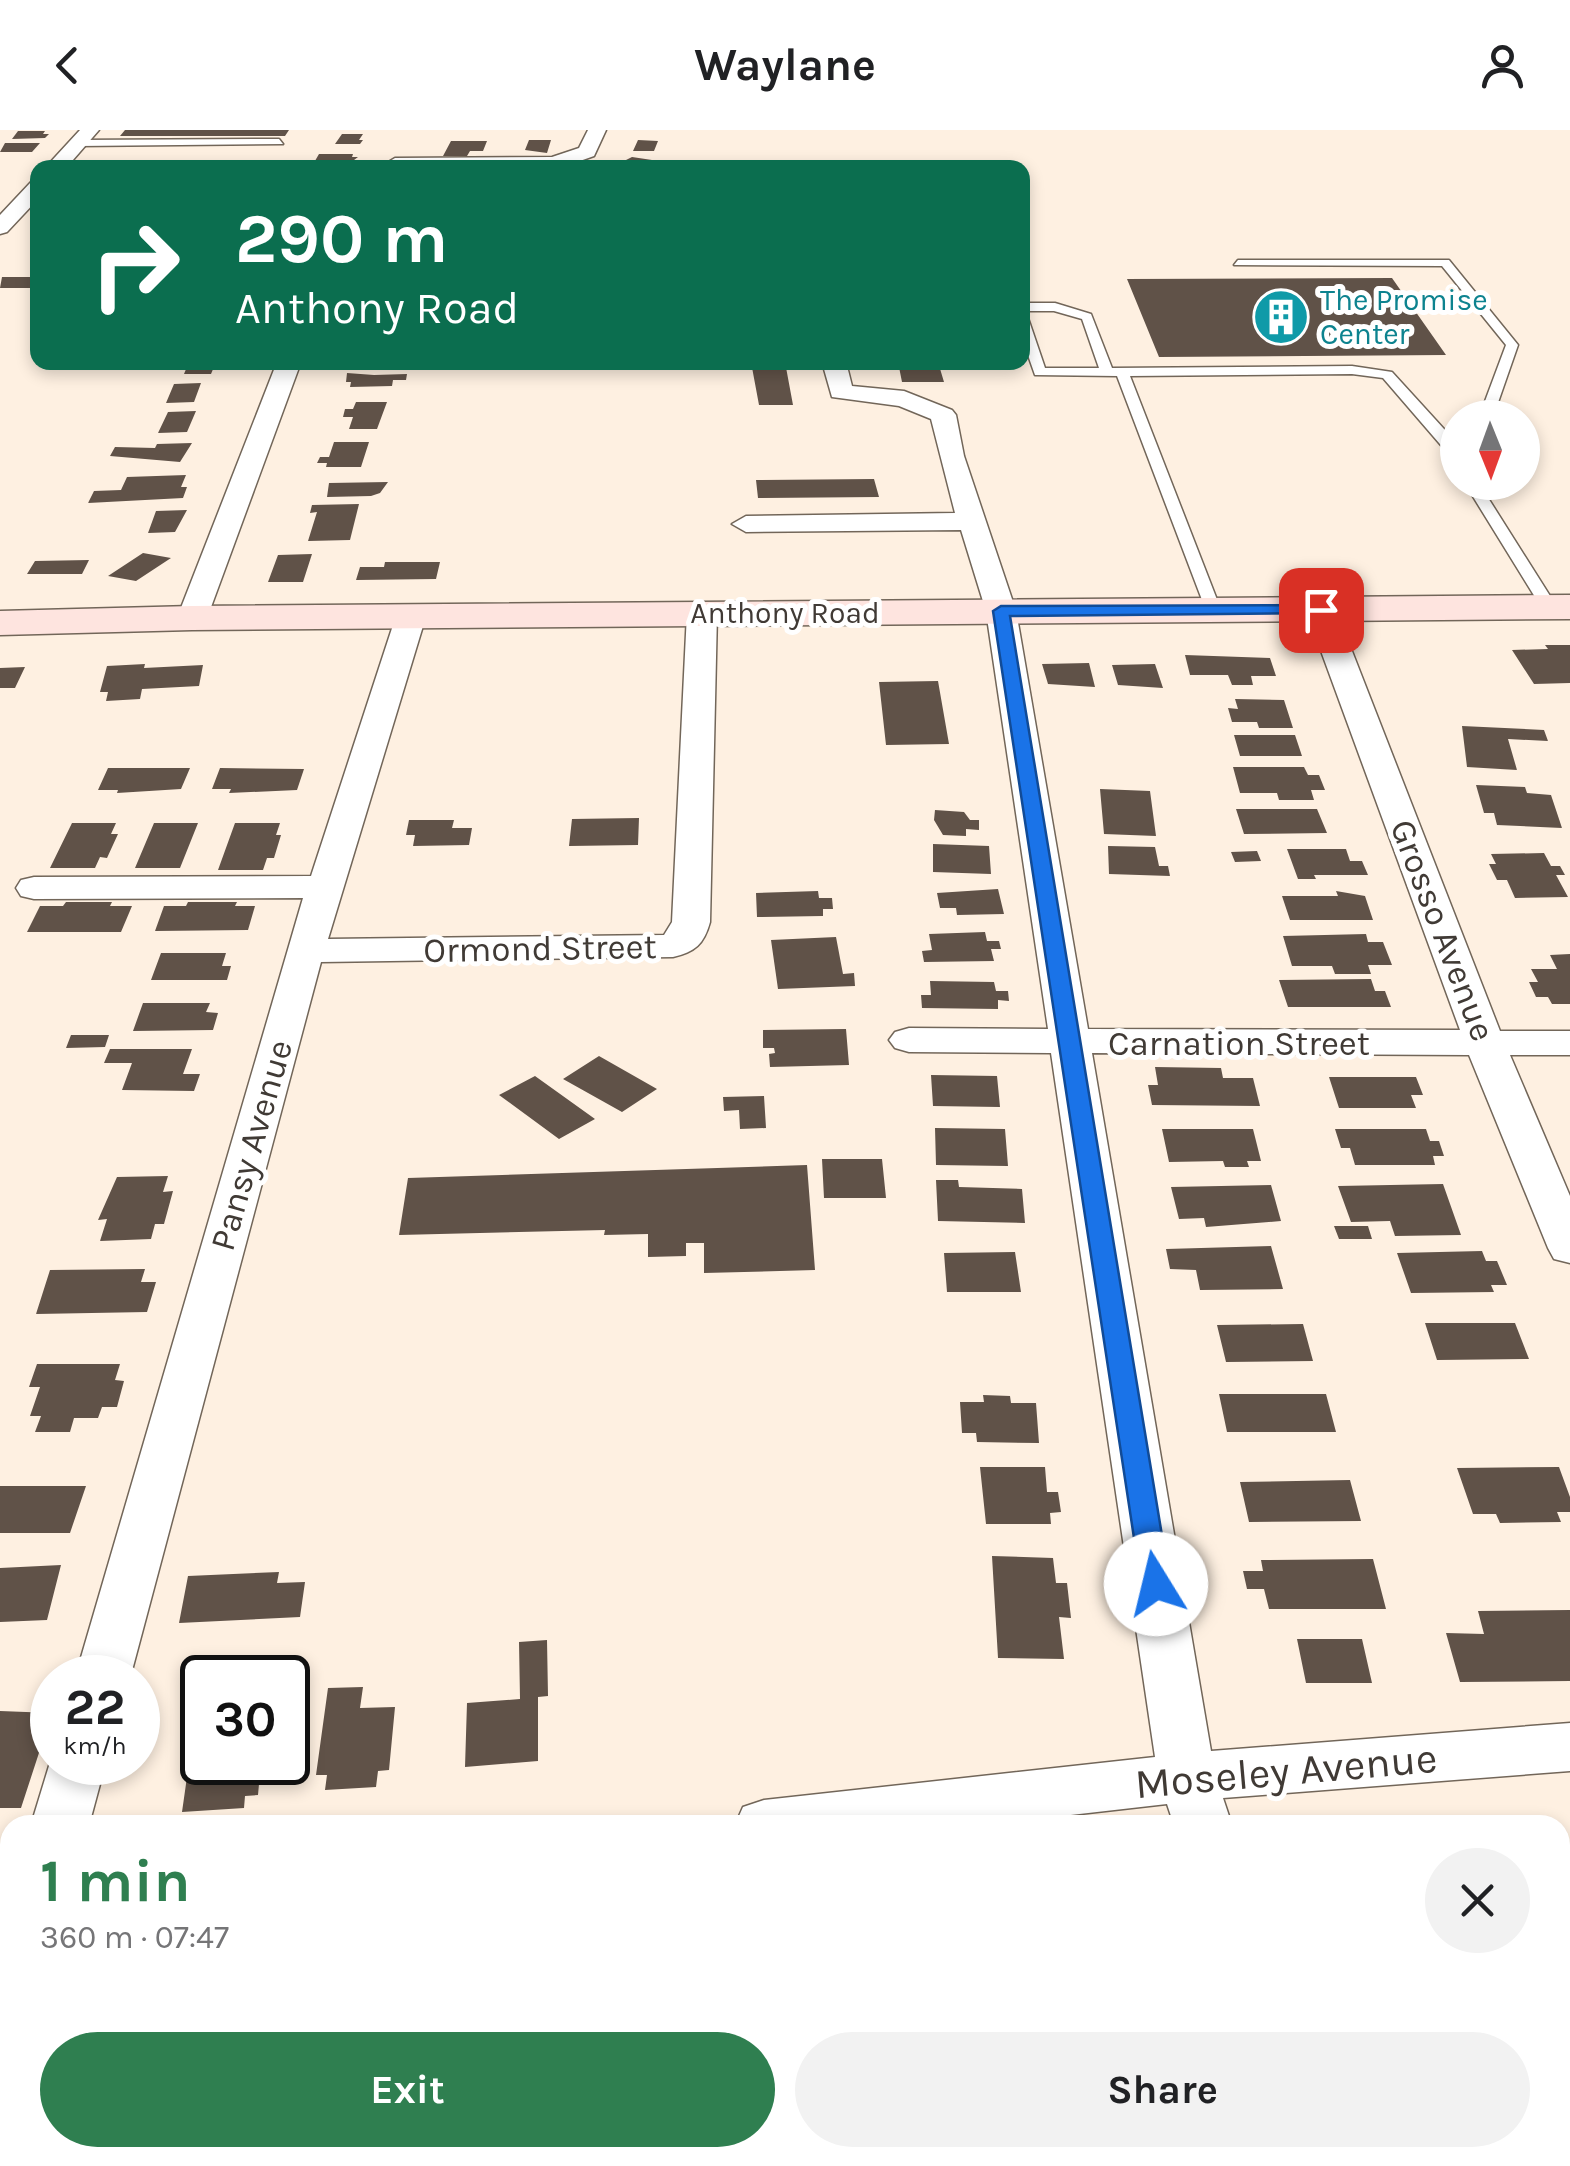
<!DOCTYPE html>
<html lang="en">
<head>
<meta charset="utf-8">
<style>
	:root { --surface:#fff; --page:#f2f2f2; --text:#202124; --muted:#757577; --accent:#2f7f50 }
	body { margin:0; font-family:Karla,sans-serif; background:var(--page); color:var(--text); height:100vh; display:flex; flex-direction:column; font-size:38px; white-space:nowrap }
	* { box-sizing:border-box; margin:0 }
	p { font-size:32px; color:var(--muted) }
	.icon { flex:none; width:55px; height:55px; fill:none; stroke:currentColor; stroke-width:2; stroke-linecap:round; stroke-linejoin:round }
	.map { position:relative; flex:1; overflow:hidden }
	.panel { position:absolute; left:0px; top:1685px; width:1570px; height:352px; display:flex; flex-direction:column; background:var(--surface); border-radius:30px 30px 0 0; box-shadow:0 5px 15px #0003 }
	.panel>* { flex:none }
	.guide { position:absolute; left:30px; top:30px; width:1000px; height:210px; border-radius:20px; box-shadow:0 5px 15px #0003; background:#0b6e4f; color:#fff; overflow:hidden }
	.needle { width:65px; rotate:179deg }
	.controls { position:absolute; left:1440px; top:270px; display:grid; gap:20px }
	.controls a { display:grid; place-items:center; width:100px; height:100px; border-radius:50%; background:var(--surface); box-shadow:0 5px 15px #0003; font-size:50px }
	.speed { position:absolute; left:30px; top:1525px; display:flex; gap:20px; font-size:50px; font-weight:700; text-align:center }
	.speed>* { display:grid; place-content:center; width:130px; height:130px; border-radius:50%; background:var(--surface); box-shadow:0 5px 15px #0003; line-height:1 }
	.speed small { font-size:25px; font-weight:400 }
	.speed .limit { border:5px solid #111; border-radius:15px; background:#fff; color:#111 }
	.pin { position:absolute; display:grid; place-items:center; width:85px; height:85px; color:#fff; margin:-42px; border-radius:20px; box-shadow:0 5px 15px #0006 }
	.me { position:absolute; width:110px; margin:-55px; rotate:351deg; stroke-linejoin:round; filter:drop-shadow(0 0 8px #0008) }
	.turn { display:flex; align-items:center; gap:35px; height:210px; padding:0 40px; font-size:45px }
	.turn .icon { width:130px; height:130px; stroke-width:2.5 }
	.turn b { display:block; font-size:70px; line-height:85px }
	.round { display:grid; place-items:center; flex:none; width:105px; height:105px; border-radius:52px; background:var(--page) }
	.summary { display:flex; align-items:center; justify-content:space-between; height:170px; padding:0 40px }
	h1 { font-size:60px; font-weight:700; line-height:75px; color:var(--accent) }
	.cta { display:flex; gap:20px; margin-top:auto; padding:20px 40px }
	.cta a { flex:1; height:115px; border-radius:60px; background:var(--accent); color:#fff; font-size:40px; font-weight:700; line-height:115px; text-align:center }
	.cta a+a { background:var(--page); color:var(--text) }
	header { display:flex; justify-content:space-between; align-items:center; height:130px; padding:0 40px; background:var(--surface); font-size:45px; font-weight:700 }
	.map>svg:first-child { display:block }
	.building { fill:#605248 }
	.lines { fill:none; stroke-linecap:round; stroke-linejoin:round }
	.lane-casing { stroke:#726659; stroke-width:3 }
	.street-casing { stroke:#726659; stroke-width:3 }
	.secondary-casing { stroke:#726659; stroke-width:3 }
	.lane { fill:#fff; fill-rule:evenodd }
	.street { fill:#fff; fill-rule:evenodd }
	.secondary { fill:#fee4df; fill-rule:evenodd }
	.route { fill:#1a73e8; stroke:#114b97; stroke-width:2.5 }
	.labels { text-anchor:middle; stroke-width:10; stroke-linejoin:round; paint-order:stroke }
	.far-culture-label { font-size:30px; fill:#0d838f; stroke:#fff; text-anchor:start }
	.far-street-label { font-size:30px; fill:#403a35; stroke:#fff }
	.street-label { font-size:35px; fill:#403a35; stroke:#fff }
	.near-street-label { font-size:42px; fill:#403a35; stroke:#fff }
</style>
</head>
<body>
<header><svg class="icon" aria-label="back" viewBox="0 0 24 24"><path d="M15 5l-7 7 7 7"/></svg>Waylane<svg class="icon" aria-label="person" viewBox="0 0 24 24"><circle cx="12" cy="8" r="4"/><path d="M4 21q1-7 8-7t8 7"/></svg></header>
<div class="map">
<svg width="1570" height="2036" viewBox="0 0 1570 2036">
	<rect width="100%" height="100%" fill="#fef0e1"/>
	<path class="building" d="M125,0H289L285,6H120Z
		M18,1H45L43,4H49L45,8L12,9Z
		M342,4H363L359,10H363L360,14H335Z
		M529,10H551L547,23L525,20Z
		M638,10L658,11L654,21H633Z
		M451,11H487L483,21H470L467,26H443Z
		M5,13H40L32,22H0Z
		M319,24H353L352,27H358L346,36H312Z
		M632,27L652,30L638,38H610Z
		M2,147H38V158H0Z
		M1392,148L1446,225L1159,227L1127,149Z
		M189,232H216L211,244H184Z
		M751,232H785L793,275H759Z
		M898,232H938L944,252H902Z
		M347,243L374,245L407,244L406,250H393L392,256L350,257L351,252H346Z
		M201,253L194,272L166,273L174,254Z
		M356,272H387L377,299H349L353,287H343L345,279H353Z
		M196,281L187,302L158,303L168,282Z
		M334,312H369L361,337H326L327,333H317L320,327H329Z
		M192,313L180,332L110,326L115,317L155,318L157,314Z
		M186,345L181,357H187L183,368L88,373L94,361L121,360L127,347Z
		M874,349L879,367L758,368L756,350Z
		M388,352L380,363L371,366L327,367L329,353Z
		M359,374L350,410L308,411L317,382L310,383L312,375Z
		M187,380L175,402L148,403L156,381Z
		M143,423L171,428L136,451L108,446Z
		M312,424L303,452H268L278,425Z
		M89,430L82,444H27L35,431Z
		M385,432H440L436,449L356,450L360,437H384Z
		M1545,515H1570V553L1534,554L1512,520L1548,519Z
		M1185,525L1270,528L1276,546H1251L1253,555H1232L1228,545H1190Z
		M1089,533L1095,557L1048,554L1042,534Z
		M145,534L144,538L203,535L199,556L142,559L140,569L106,571L108,562H100L107,536Z
		M1155,534L1163,558L1118,555L1112,535Z
		M25,537L15,558H0V538Z
		M938,551L949,614L886,615L879,552Z
		M1235,569L1284,570L1293,598H1259L1257,592H1232L1228,578L1238,579Z
		M1462,596L1544,600L1548,611L1508,609L1517,640L1467,637Z
		M1234,605H1295L1302,626H1240Z
		M1233,637H1304L1308,645H1319L1325,660H1311L1314,670H1279L1277,663H1240Z
		M108,638H190L181,659L117,663L118,660H98Z
		M220,638L304,639L297,660L229,663L231,659H212Z
		M1476,655L1525,657L1527,663L1551,665L1562,698L1497,695L1494,683H1484Z
		M1100,659L1150,661L1156,706L1104,704Z
		M1236,679H1317L1327,703L1244,704Z
		M935,680L964,682L970,690H979V700L966,699V706L943,705L934,690Z
		M639,688L638,715L569,716L572,689Z
		M409,690H454L452,698H472L469,715L413,716L415,705H406Z
		M72,693H116L111,704H118L107,728L100,727L95,738H50Z
		M154,693H198L180,738H135Z
		M235,693H280L276,705H281L274,728H267L263,740H218Z
		M933,714L989,716L991,744L933,742Z
		M1108,716L1155,717L1159,736H1168L1170,746L1109,744Z
		M1287,719H1346L1350,731H1362L1368,745H1314L1316,749H1298Z
		M1257,721L1261,731L1235,732L1231,722Z
		M1544,723L1551,736H1560L1565,745H1556L1568,767L1515,768L1507,750H1497L1489,734H1496L1491,724Z
		M998,759L1004,784L957,785L956,778H940L937,763Z
		M818,761L819,768H832L833,779H823V786L757,787L756,763Z
		M1336,761L1365,766L1373,790H1290L1282,766H1338Z
		M66,772H112L110,776H132L121,802H27L40,776H63Z
		M188,772H237L235,776H255L248,800L155,801L164,776H186Z
		M985,802L987,811H999L1001,819H991L994,831L924,832L922,821L932,820L929,804Z
		M1366,804L1368,812H1383L1392,835H1368L1371,844H1335L1332,836H1292L1283,806Z
		M836,807L843,844L854,843L855,856L778,859L771,810Z
		M161,823H226L222,836H231L227,850H151Z
		M1570,824V874H1552L1548,867H1536L1529,852H1538L1531,839H1557L1550,825Z
		M1371,849L1375,861H1385L1391,877H1288L1279,850Z
		M930,851L994,852L996,861H1008L1009,871L998,870V879L922,878L921,865H931Z
		M143,873H210L206,882L218,883L213,900L133,901Z
		M846,899L849,935L770,937L769,924L775,923L774,918H763V900Z
		M71,905H109L105,917L66,918Z
		M110,919H192L183,944H200L194,961L122,960L132,933H104Z
		M599,926L657,959L622,982L563,949Z
		M1155,937L1221,938L1223,948H1253L1260,976L1152,975L1148,955H1158Z
		M931,945L997,946L1000,977L933,976Z
		M535,946L595,989L559,1009L499,965Z
		M1329,947H1416L1423,965H1411L1416,978H1339Z
		M764,966L766,998L740,999L739,980L724,981L723,967Z
		M935,998L1005,999L1008,1036L936,1035Z
		M1162,999H1253L1261,1031H1247L1249,1037H1225L1223,1031L1169,1032Z
		M1335,999H1426L1430,1011H1439L1444,1026H1433L1435,1035H1355L1350,1018H1341Z
		M822,1029H882L886,1068H824Z
		M807,1035L815,1140L704,1143V1113H686V1126L648,1127V1104L604,1105L605,1100L399,1105L408,1048Z
		M168,1046L163,1062L173,1061L164,1094H155L151,1109L100,1111L107,1089L98,1090L117,1047Z
		M936,1050H958L959,1057L1022,1059L1025,1093L938,1091Z
		M1443,1054L1461,1105L1395,1106L1390,1091L1351,1092L1338,1056Z
		M1271,1055L1281,1091L1206,1097L1204,1088L1179,1089L1171,1057Z
		M1334,1096H1368L1372,1109H1339Z
		M1271,1116L1283,1159L1200,1160L1196,1140L1170,1139L1166,1119Z
		M1482,1121L1486,1131H1497L1507,1155H1491L1494,1162L1411,1163L1397,1123Z
		M1015,1122L1021,1162H947L944,1123Z
		M145,1139L141,1152H156L147,1182L36,1184L50,1140Z
		M1425,1193H1515L1529,1229L1437,1230Z
		M1303,1194L1313,1231L1226,1232L1217,1195Z
		M37,1234H120L115,1250L124,1251L117,1277H102L98,1288H74L70,1302H35L41,1286H30L40,1257H29Z
		M1219,1264H1326L1336,1302H1227Z
		M983,1265L1010,1266L1011,1273H1036L1039,1313L977,1312L976,1303H962L960,1272H984Z
		M980,1337H1045L1047,1362H1058L1061,1382L1050,1383L1051,1394H986Z
		M1559,1337L1570,1367V1382H1557L1561,1392L1500,1393L1496,1384H1473L1457,1338Z
		M1350,1350L1361,1391L1249,1392L1240,1352Z
		M0,1356H86L70,1403H0Z
		M992,1426L1053,1428L1056,1453H1067L1071,1488L1059,1487L1064,1529L998,1528Z
		M1373,1429L1386,1479H1269L1264,1459H1247L1243,1441H1263L1261,1430Z
		M61,1435L47,1490L0,1492V1438Z
		M279,1442L277,1453L305,1452L300,1487L179,1493L188,1446Z
		M1570,1480V1551L1460,1552L1446,1503L1484,1504L1478,1481Z
		M1297,1509H1362L1372,1553H1306Z
		M547,1510L548,1566L538,1567V1631L465,1637L467,1573L520,1569L519,1512Z
		M363,1557L360,1578L395,1577L389,1640L378,1641L376,1657L325,1660L327,1645H316L328,1558Z
		M0,1581L52,1583L21,1678H0Z
		M196,1584H202V1632H261L258,1665L245,1666L244,1678L182,1682Z
		M1561,2014L1567,2036H1471L1469,2028H1560Z
		M1389,2028H1435L1438,2036H1391Z"/>
	<g class="lines">
		<g class="lane-casing">
			<path id="lane" d="M279,9L283,14L78,16L73,13L78,10Z
				M1238,130H1449L1518,215L1494,284L1490,288H1472L1481,282L1506,215L1442,136L1234,135Z
				M1022,173H1055L1091,184L1112,238L1352,236L1392,242L1444,299L1458,320V335L1383,248L1352,244L1130,246L1221,480L1207,483L1117,246L1035,245L1022,208V184L1028,188L1045,238H1099L1082,189L1054,181H1022Z
				M1464,352H1478L1557,477L1555,480H1543Z"/>
		</g>
		<g class="street-casing">
			<path id="street" d="M80,0H99L66,38H45Z
				M588,0H606L594,26L560,38H388L385,34L395,28L552,27L579,18Z
				M38,50V69L7,102L0,104V85L31,52Z
				M277,232H301L207,488L203,494H181L177,488Z
				M822,232H846L852,256L904,261L952,280L956,285L964,326L1016,481L1088,899L1460,900L1306,480L1310,474H1332L1336,480L1500,901H1570V925H1510L1570,1066V1133L1554,1129L1548,1118L1469,925L1092,923L1211,1621L1570,1593V1641L1223,1668L1232,1695H1174L1167,1674L984,1695H735L743,1677L764,1670L1155,1627L1051,923L909,922L895,918L889,910L895,902L909,898L1048,899L986,481L961,400L746,402L732,394L746,386L955,383L931,289L899,276L832,267Z
				M702,474L713,477L717,483L710,792C704,814 695,822 673,827L321,832L130,1548H75L303,768L34,769L21,766L16,758L21,750L34,747L311,746L396,486L400,480H422L426,486L328,809L664,805L672,792L687,483L691,477Z
				M52,1626V1632H106L89,1695H31Z
				M0,1730H10V1782H0Z
				M857,2028H923L924,2036H858Z
				M1266,2028H1332L1335,2036H1269Z"/>
		</g>
		<g class="secondary-casing">
			<path id="secondary" d="M1570,465V489L192,500L0,505V481L192,476Z"/>
		</g>
		<use href="#lane" class="lane"/>
		<use href="#street" class="street"/>
		<use href="#secondary" class="secondary"/>
	</g>
	<path class="route" d="M1321,475L1329,480L1327,483L1010,486L1170,1454L1165,1461L1156,1464L1146,1461L1141,1454L993,481L1001,476Z"/>
	<defs>
		<g id="building-disc" transform="scale(2.875)"><circle r="9.5" fill="#0f9aa8" stroke="#fff"/><path d="M-4-6H4V6H1V3H-1V6H-4ZM-2.5-4.3h1.7v1.8h-1.7ZM.8-4.3h1.7v1.8H.8ZM-2.5-1h1.7V.8h-1.7ZM.8-1h1.7V.8H.8Z" fill="#fff"/></g>
	</defs>
	<g fill-rule="evenodd">
		<use href="#building-disc" x="1281" y="187"/>
	</g>
	<g class="labels">
		<g class="far-culture-label">
			<text x="1320" y="180">The Promise<tspan x="1320" dy="34">Center</tspan></text>
		</g>
		<g class="far-street-label">
			<text x="785" y="493">Anthony Road</text>
		</g>
		<g class="street-label">
			<text transform="translate(1443 800) rotate(69)" y="12">Grosso Avenue</text>
			<text transform="translate(540 818) rotate(-1)" y="12">Ormond Street</text>
			<text x="1239" y="925">Carnation Street</text>
			<text transform="translate(251 1015) rotate(-74)" y="12">Pansy Avenue</text>
		</g>
		<g class="near-street-label">
			<text transform="translate(1286 1640) rotate(-5)" y="15">Moseley Avenue</text>
		</g>
	</g>
</svg>
<div class="controls">
<a><svg class="needle" viewBox="-14 -14 28 28"><path d="M0-13l5 13h-10z" fill="#e53935"/><path d="M0 13l5-13h-10z" fill="#757577"/></svg></a>
</div>
<div class="speed"><div>22<small>km/h</small></div><div class="limit">30</div></div>
<div class="pin" style="left:1321px;top:480px;background:#d93025"><svg class="icon" aria-label="arrive" viewBox="0 0 24 24"><path d="M6 21V4h12l-3 4 3 4H6"/></svg></div>
<svg class="me" style="left:1156px;top:1454px" viewBox="-20 -20 40 40"><circle r="19" fill="#fff"/><path d="M0-13L10 11 0 6-10 11z" fill="#1a73e8"/></svg>
<div class="guide">
<div class="turn"><svg class="icon" aria-label="right" viewBox="0 0 24 24"><path d="M7 20v-9h11M14 6l5 5-5 5"/></svg><div><b>290 m</b>Anthony Road</div></div>
</div>
<section class="panel">
<div class="summary"><div><h1>1 min</h1><p>360 m · 07:47</p></div><a class="round"><svg class="icon" aria-label="close" viewBox="0 0 24 24"><path d="M6 6l12 12M18 6L6 18"/></svg></a></div>
<div class="cta"><a>Exit</a><a>Share</a></div>
</section>
</div>
</body>
</html>
